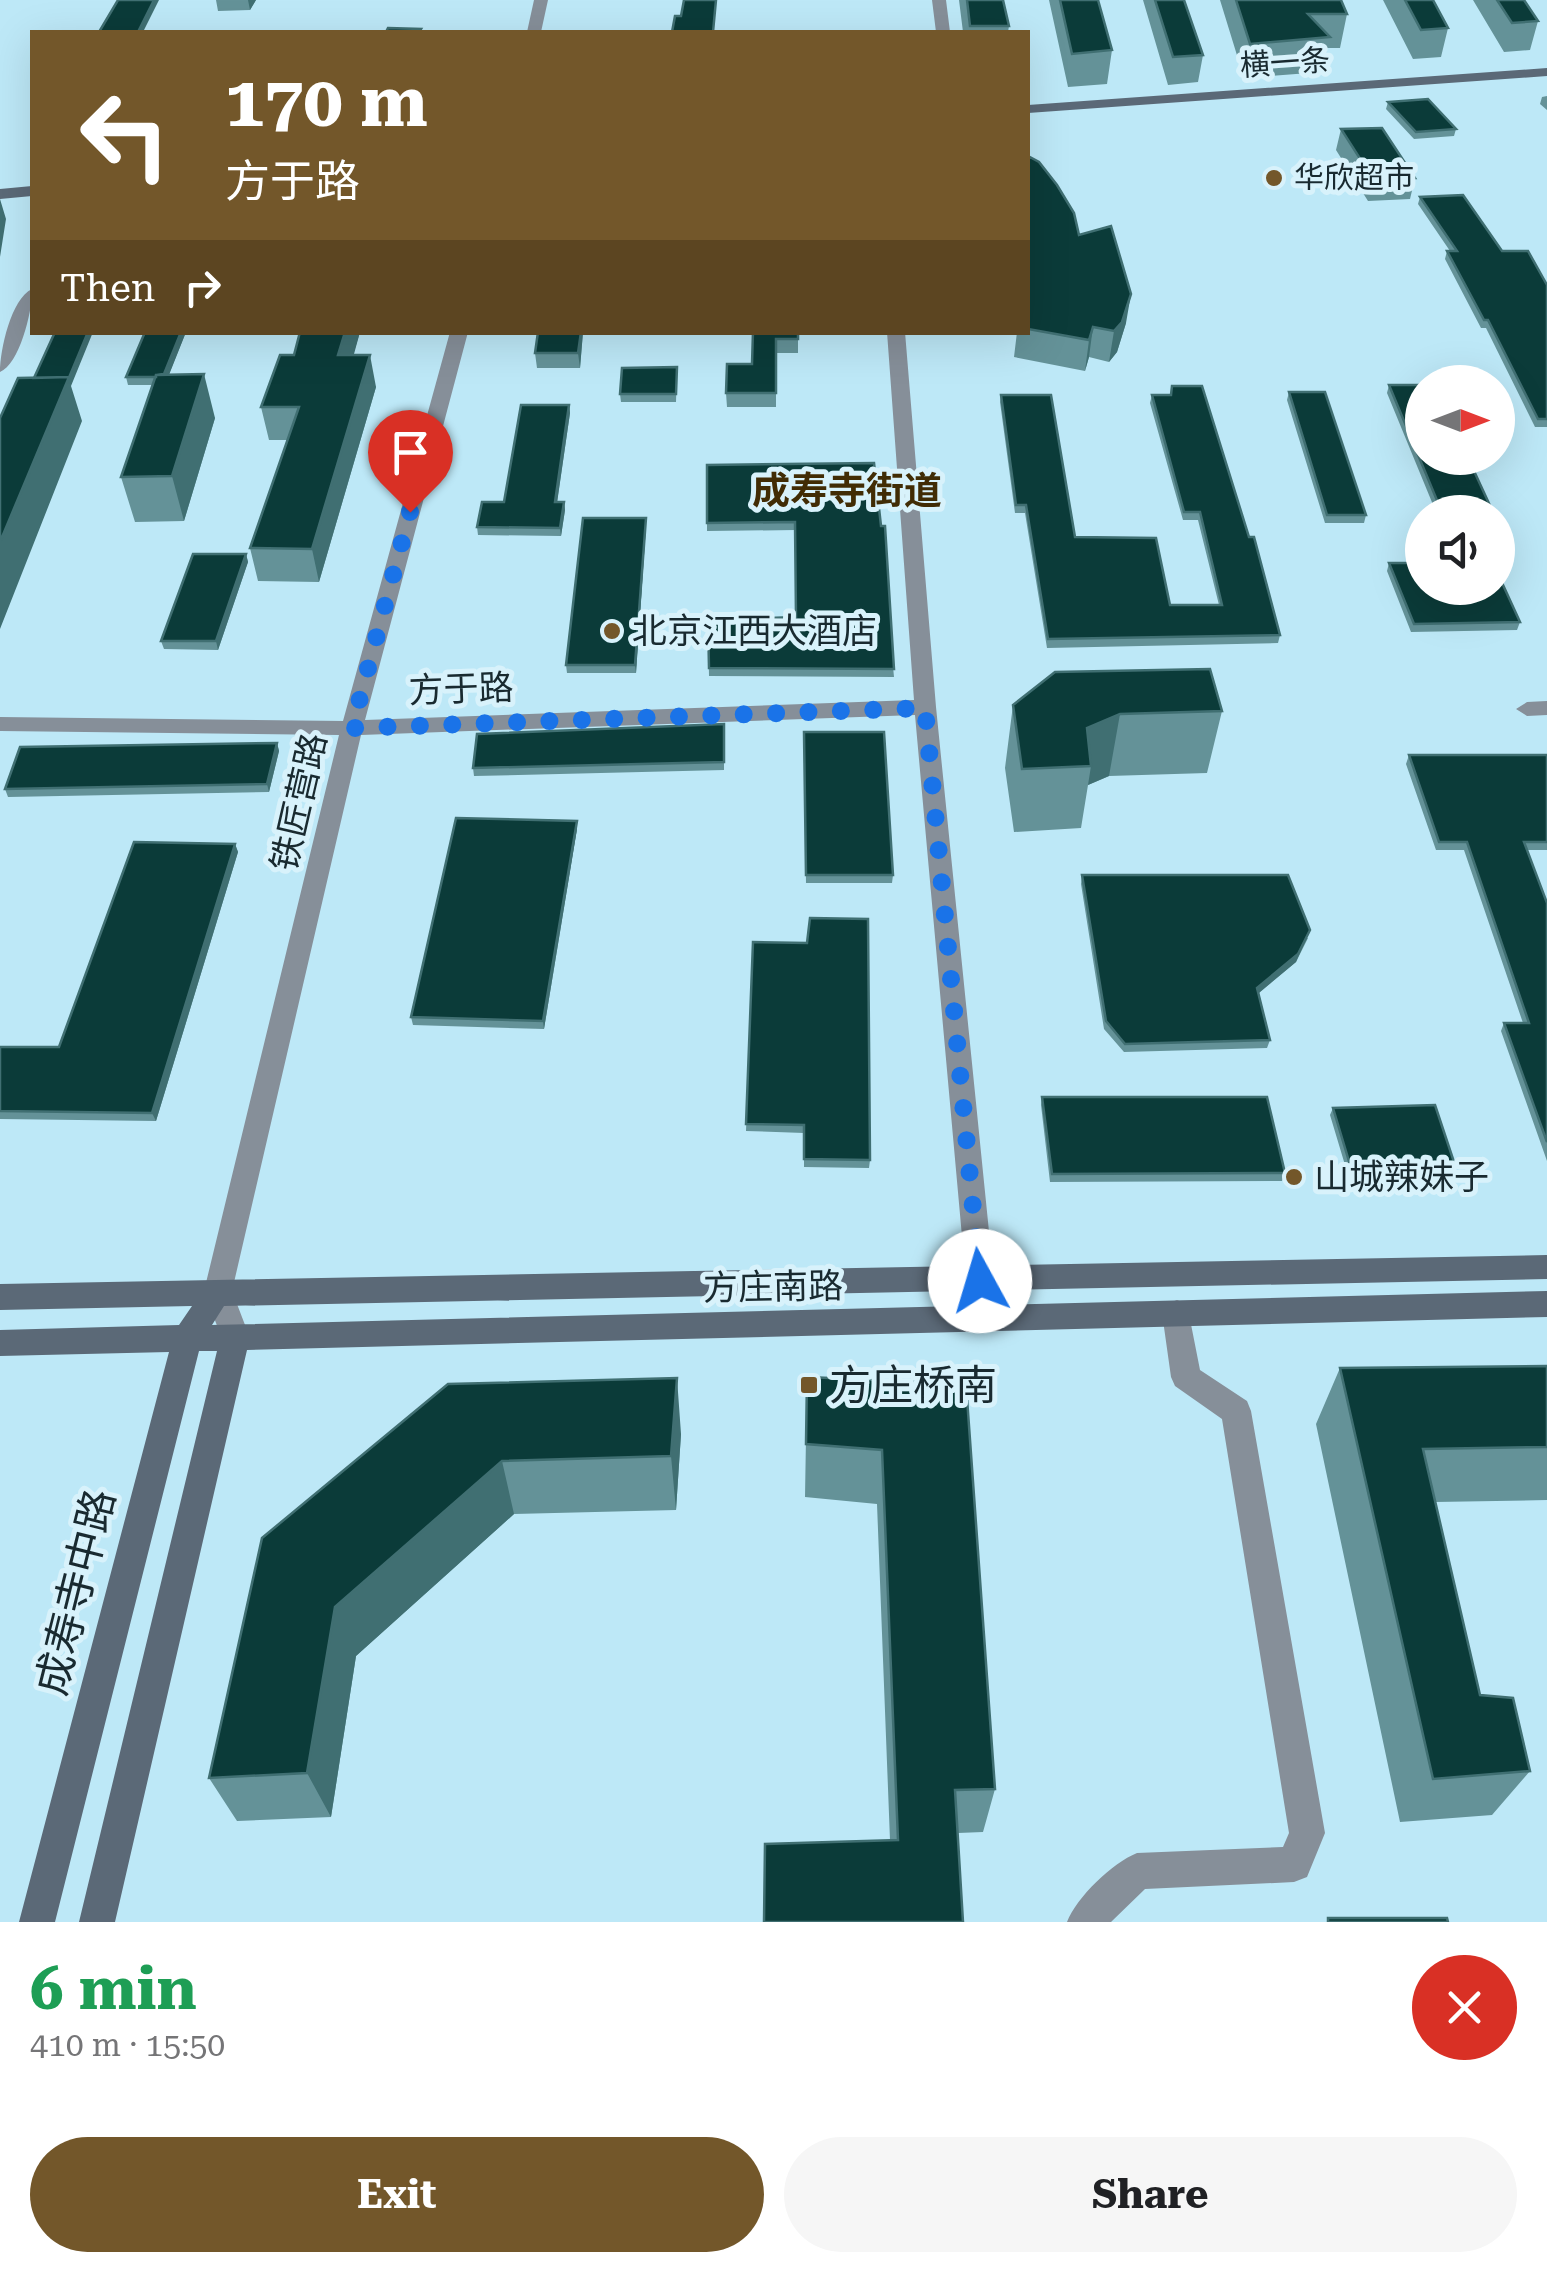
<!DOCTYPE html>
<html lang="en">
<head>
<meta charset="utf-8">
<style>
	:root { --surface:#fff; --page:#f6f6f6; --text:#202124; --muted:#757577; --accent:#73572a }
	body { margin:0; font-family:"Roboto Serif","Noto Sans SC",serif; background:var(--page); color:var(--text); height:100vh; display:flex; flex-direction:column; font-size:38px; white-space:nowrap }
	* { box-sizing:border-box; margin:0 }
	p { font-size:32px; color:var(--muted) }
	.icon { flex:none; width:55px; height:55px; fill:none; stroke:currentColor; stroke-width:2; stroke-linecap:round; stroke-linejoin:round }
	.map { position:relative; height:1922px; overflow:hidden }
	.panel { display:flex; flex-direction:column; background:var(--surface); flex:1 }
	.panel>* { flex:none }
	.guide { position:absolute; left:30px; top:30px; width:1000px; height:305px; border-radius:0px; box-shadow:0 10px 40px #0002; background:#73572a; color:#fff; overflow:hidden }
	.needle { width:65px; rotate:90deg }
	.controls { position:absolute; left:1405px; top:365px; display:grid; gap:20px }
	.controls a { display:grid; place-items:center; width:110px; height:110px; border-radius:50%; background:var(--surface); box-shadow:0 10px 40px #0002; font-size:50px }
	.pin { position:absolute; display:grid; place-items:center; width:85px; height:85px; color:#fff; margin:-102px -42px; border-radius:50% 50% 50% 0; rotate:-45deg; box-shadow:0 0 10px #0007 }
	.pin .icon { rotate:45deg }
	.me { position:absolute; width:110px; margin:-55px; rotate:354deg; stroke-linejoin:round; filter:drop-shadow(0 0 8px #0008) }
	.turn { display:flex; align-items:center; gap:35px; height:210px; padding:0 30px; font-size:45px }
	.turn .icon { width:130px; height:130px; stroke-width:2.5 }
	.turn b { display:block; font-size:70px; line-height:85px }
	.then { display:flex; align-items:center; height:95px; padding:0 30px; background:#0003; gap:20px; font-size:38px }
	.round { display:grid; place-items:center; flex:none; width:105px; height:105px; border-radius:52px; background:var(--page) }
	.head { display:flex; align-items:center; justify-content:space-between; height:170px; padding:0 30px }
	h1 { font-size:60px; font-weight:700; line-height:75px; color:#1e9e55 }
	.cta { display:flex; gap:20px; margin-top:auto; padding:20px 30px }
	.cta a { flex:1; height:115px; border-radius:60px; background:var(--accent); color:#fff; font-size:40px; font-weight:700; line-height:115px; text-align:center }
	.cta a+a { background:var(--page); color:var(--text) }
	.map>svg:first-child { display:block }
	.lines { fill:none; stroke-linecap:round; stroke-linejoin:round }
	.street { fill:#868f99; fill-rule:evenodd }
	.secondary { fill:#5b6977; fill-rule:evenodd }
	.wall { fill:#649298 }
	.shaded-wall { fill:#406f72 }
	.building { fill:#0b3b39; stroke:#406f72; stroke-width:2.5 }
	.route { stroke:#1a73e8; stroke-width:18; stroke-dasharray:0 32.4 }
	.poi-dot { fill:#73572a; stroke:#d8f2fb; stroke-width:4 }
	.labels { text-anchor:middle; stroke-width:10; stroke-linejoin:round; paint-order:stroke }
	.far-street-label { font-size:30px; fill:#192a30; stroke:#d8f2fb }
	.far-poi-label { font-size:30px; fill:#192a30; stroke:#d8f2fb; text-anchor:start }
	.poi-label { font-size:35px; fill:#192a30; stroke:#d8f2fb; text-anchor:start }
	.street-label { font-size:35px; fill:#192a30; stroke:#d8f2fb }
	.far-district-label { font-size:38px; font-weight:bold; fill:#412c05; stroke:#d8f2fb }
	.near-poi-label { font-size:42px; fill:#192a30; stroke:#d8f2fb; text-anchor:start }
	.near-street-label { font-size:42px; fill:#192a30; stroke:#d8f2fb }
</style>
</head>
<body>
<div class="map">
<svg width="1547" height="1922" viewBox="0 0 1547 1922">
	<rect width="100%" height="100%" fill="#bde8f7"/>
	<g class="lines">
		<path class="street" d="M534,0H548L541,32H527Z
			M932,0H946L950,32H936Z
			M32,289C33,309 20,364 0,372C0,350 11,299 32,289Z
			M450,332H468L365,720L914,700L887,332H905L936,707L994,1281L990,1290L980,1293L970,1290L966,1281L915,715L361,735L232,1291L250,1338L245,1347L235,1351L225,1347L204,1291L339,735L0,731V717L343,721Z
			M1547,701V715L1527,716L1516,709L1527,702Z
			M1177,1300L1187,1304L1200,1370L1247,1401L1251,1411L1325,1833L1307,1877L1294,1882L1145,1889L1111,1922H1067C1077,1897 1112,1863 1137,1853L1283,1847L1289,1833L1222,1419L1175,1386L1171,1377L1162,1313L1167,1304Z"/>
		<path class="secondary" d="M1547,68V76L1028,113V105Z
			M32,186V196L0,199V189Z
			M1547,1255V1279L224,1306L212,1325L1547,1291V1317L247,1350L115,1922H79L217,1351H199L55,1922H19L169,1352L0,1356V1330L179,1325L192,1306L0,1310V1284Z"/>
	</g>
	<path class="wall" d="M216,0H256L250,10L218,11Z
		M959,0H1003L1009,26L1008,32H963Z
		M1049,0H1098L1112,50L1107,84L1068,87Z
		M1143,0H1184L1203,55L1198,82L1168,85Z
		M1220,0H1341L1347,14L1340,48H1327L1322,72L1244,78Z
		M1383,0H1433L1448,28L1441,57L1413,59Z
		M1473,0H1524L1538,21L1530,50L1504,52Z
		M1547,96V110L1540,104L1542,97Z
		M1388,102L1456,129L1454,136L1414,139L1386,109Z
		M1341,129L1415,178L1410,199L1368,201L1336,150Z
		M1028,156L1079,235L1126,323L1117,352L1109,362L1089,357L1085,371L1014,357L1017,332H1028Z
		M1420,197L1502,251L1547,285V427H1535L1486,328H1481L1445,259L1447,251H1450L1418,204Z
		M145,332H186L169,374L215,418L184,521L135,522L121,477L153,385H128L126,377Z
		M300,332H360L353,355L376,387L319,582L258,581L250,548L288,440H269L261,407L294,355Z
		M583,332L580,368H537L535,353Z
		M753,332H798V353H776V407H727L726,393L752,364Z
		M677,367L676,402H621L620,394Z
		M1389,385L1492,510L1491,512H1436L1387,393Z
		M1289,392L1366,515L1364,523H1325L1287,400Z
		M1001,395L1075,537L1170,605H1219L1198,520H1183L1150,403L1152,395L1249,537L1280,635L1278,643L1047,648L1025,513H1015L1000,402Z
		M569,405L570,413L557,502H564L565,510L561,536L478,535L477,527L504,502Z
		M874,463L894,677L709,676L708,620L796,617L795,530L707,531V465Z
		M646,526L636,673H567L566,665Z
		M246,554L248,562L218,650L164,649L161,641Z
		M1389,563L1520,622L1517,630L1411,632L1387,571Z
		M1013,705L1222,711L1207,773L1109,776L1088,785L1081,828L1014,832L1005,768Z
		M724,724V770L474,776L473,768Z
		M804,732L893,875L892,883H806Z
		M277,743L279,751L269,792L8,797L5,789Z
		M1409,755H1547V850H1527L1547,903V1161L1501,1031L1504,1023H1523L1464,850H1436L1406,764Z
		M577,829L544,1029L413,1025L411,1017Z
		M235,844L238,852L156,1121L0,1119V1047H59Z
		M1082,875L1308,938L1296,962L1259,993L1270,1040L1267,1048L1124,1052L1104,1029L1081,884Z
		M753,942L870,1160L869,1168L804,1167V1133L746,1131Z
		M1042,1097L1285,1173L1282,1181L1050,1182L1041,1105Z
		M1333,1108L1455,1165L1451,1173L1348,1175L1330,1115Z
		M1547,1366V1500L1435,1502L1480,1695L1530,1771L1492,1815L1400,1822L1316,1424L1340,1368Z
		M807,1377L966,1384L995,1789L983,1832L958,1833L890,1840L877,1504L805,1497Z
		M448,1384L681,1434L676,1510L514,1514L356,1656L331,1817L237,1821L209,1778Z"/>
	<path class="shaded-wall" d="M154,0H159L143,32H138Z
		M248,0H256L250,10Z
		M0,199L6,219L0,257Z
		M1131,294L1126,323L1117,352L1109,362L1114,331Z
		M1093,327L1089,357L1085,371L1089,340Z
		M88,332H93L71,386L82,421L0,629V542Z
		M181,332H186L165,385L163,377Z
		M345,332H360L345,387L338,355Z
		M581,332H583L580,368L578,353Z
		M370,355L376,387L319,582L312,549Z
		M204,374L215,418L184,521L172,476Z
		M569,405L570,413L556,510L555,502Z
		M564,502L565,510L561,536L560,528Z
		M646,518V526L636,673L635,665Z
		M246,554L248,562L218,650L216,641Z
		M1120,714L1109,776L1088,785L1091,766L1087,728Z
		M277,743L279,751L269,792L267,784Z
		M577,821V829L544,1029L543,1021Z
		M235,844L238,852L156,1121L152,1113Z
		M1310,930L1296,962L1255,996L1257,988Z
		M677,1378L681,1434L676,1510L671,1456Z
		M502,1461L514,1514L356,1656L331,1817L307,1773L335,1607Z"/>
	<path class="building" d="M118,0H154L138,32H99Z
		M684,0H716L713,32H672L675,16H681Z
		M967,0H1003L1009,26H970Z
		M1060,0H1098L1112,50L1072,54Z
		M1155,0H1184L1203,55L1173,57Z
		M1236,0H1341L1347,14H1308L1330,37L1250,44Z
		M1405,0H1433L1448,28L1421,30Z
		M1497,0H1524L1538,21L1512,23Z
		M388,28L421,29L419,32H386Z
		M1428,99L1456,129L1416,132L1388,102Z
		M1382,128L1415,178L1373,179L1341,129Z
		M1028,156L1039,162L1057,185L1074,213L1079,235L1111,226L1131,294L1122,322L1114,331L1093,327L1089,340L1028,329Z
		M1463,195L1502,251H1528L1547,285V419H1538L1488,320H1484L1447,251H1457L1420,197Z
		M55,332H88L68,380L69,377L34,378Z
		M145,332H181L164,374L156,375V377H126Z
		M300,332H345L338,355H370L312,549L250,548L299,407H261L280,355H294Z
		M538,332H581L578,353H535Z
		M753,332H798V339H776V393H726L727,364H752Z
		M677,367L676,394H620L622,368Z
		M204,374L172,476L121,477L156,375Z
		M69,377L0,542V418L18,378Z
		M1389,385H1422V458H1468L1492,510H1441Z
		M1172,386H1202L1249,537H1254L1280,635L1048,639L1026,505H1016L1001,395H1051L1075,537L1156,538L1170,605H1222L1200,512H1184L1152,395H1171Z
		M1289,392H1325L1366,515H1327Z
		M521,405H569L555,502H564L560,528L477,527L482,502H504Z
		M874,463L881,526H885L894,669L709,668L708,620L796,617L795,522L707,523V465Z
		M583,518H646L635,665H566Z
		M193,554H246L216,641H161Z
		M1389,563H1422V588H1498V574L1520,622L1414,624Z
		M1210,669L1222,711L1120,714L1087,728L1091,766L1022,769L1013,705L1055,672Z
		M724,724V762L473,768L477,734Z
		M804,732H884L893,875H806Z
		M277,743L267,784L5,789L20,747Z
		M1409,755H1547V842H1524L1547,903V1142L1504,1023H1529L1467,842H1439Z
		M456,818L577,821L543,1021L411,1017Z
		M134,842L235,844L152,1113L0,1111V1047H59Z
		M1082,875H1288L1310,930L1298,954L1257,988L1270,1040L1125,1044L1106,1021Z
		M810,918L868,919L870,1160L804,1159V1125L746,1124L753,942L807,943Z
		M1042,1097H1267L1285,1173L1052,1174Z
		M1435,1105L1455,1165L1351,1168L1333,1108Z
		M1547,1366V1447L1423,1449L1480,1695L1513,1698L1530,1771L1433,1779L1340,1368Z
		M807,1377L966,1384L995,1789L955,1790L963,1922H764L765,1844L898,1840L882,1450L806,1444Z
		M677,1378L671,1456L502,1461L335,1607L307,1773L209,1778L262,1538L448,1384Z
		M1328,1918H1447L1448,1922H1328Z"/>
	<g class="lines">
		<path class="route" d="M410,512L352,728L925,708L980,1281"/>
	</g>
	<g class="poi-dot">
		<circle cx="1274" cy="178" r="10"/>
		<circle cx="612" cy="631" r="10"/>
		<circle cx="1294" cy="1177" r="10"/>
		<rect x="799" y="1375" width="20" height="20" rx="5"/>
	</g>
	<g class="labels">
		<g class="far-street-label">
			<text transform="translate(1285 63) rotate(-4)" y="10">横一条</text>
		</g>
		<g class="far-poi-label">
			<text x="1294" y="188">华欣超市</text>
		</g>
		<g class="poi-label">
			<text x="632" y="643">北京江西大酒店</text>
			<text x="1314" y="1189">山城辣妹子</text>
		</g>
		<g class="street-label">
			<text transform="translate(461 689) rotate(-2)" y="12">方于路</text>
			<text transform="translate(299 802) rotate(-77)" y="12">铁匠营路</text>
			<text transform="translate(773 1287) rotate(-1)" y="12">方庄南路</text>
		</g>
		<g class="far-district-label">
			<text x="847" y="504">成寿寺街道</text>
		</g>
		<g class="near-poi-label">
			<text x="829" y="1400">方庄桥南</text>
		</g>
		<g class="near-street-label">
			<text transform="translate(75 1592) rotate(-76)" y="15">成寿寺中路</text>
		</g>
	</g>
</svg>
<div class="controls">
<a><svg class="needle" viewBox="-14 -14 28 28"><path d="M0-13l5 13h-10z" fill="#e53935"/><path d="M0 13l5-13h-10z" fill="#757577"/></svg></a>
<a><svg class="icon" aria-label="sound" viewBox="0 0 24 24"><path d="M4 9h4l5-4v14l-5-4H4zM17 9q2 3 0 6"/></svg></a>
</div>
<div class="pin" style="left:410px;top:512px;background:#d93025"><svg class="icon" aria-label="arrive" viewBox="0 0 24 24"><path d="M6 21V4h12l-3 4 3 4H6"/></svg></div>
<svg class="me" style="left:980px;top:1281px" viewBox="-20 -20 40 40"><circle r="19" fill="#fff"/><path d="M0-13L10 11 0 6-10 11z" fill="#1a73e8"/></svg>
<div class="guide">
<div class="turn"><svg class="icon" aria-label="left" viewBox="0 0 24 24"><path d="M17 20v-9H6M10 6l-5 5 5 5"/></svg><div><b>170 m</b>方于路</div></div>
<div class="then">Then<svg class="icon" aria-label="right" viewBox="0 0 24 24"><path d="M7 20v-9h11M14 6l5 5-5 5"/></svg></div>
</div>
</div>
<section class="panel">
<div class="head"><div><h1>6 min</h1><p>410 m · 15:50</p></div><a class="round" style="background:#d93025;color:#fff"><svg class="icon" aria-label="close" viewBox="0 0 24 24"><path d="M6 6l12 12M18 6L6 18"/></svg></a></div>
<div class="cta"><a>Exit</a><a>Share</a></div>
</section>
</body>
</html>
